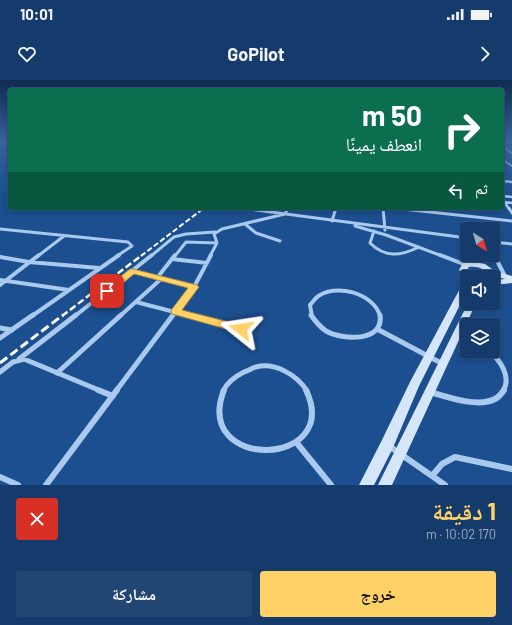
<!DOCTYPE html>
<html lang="ar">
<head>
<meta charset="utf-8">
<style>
	:root { --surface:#143b6b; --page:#214673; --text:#f1f3f6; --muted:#9dadc1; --line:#33557e; --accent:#ffd166 }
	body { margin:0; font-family:Barlow,"Noto Naskh Arabic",sans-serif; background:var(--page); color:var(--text); direction:rtl; height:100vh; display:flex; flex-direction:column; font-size:15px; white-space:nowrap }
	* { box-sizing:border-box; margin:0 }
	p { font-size:13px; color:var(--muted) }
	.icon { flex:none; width:22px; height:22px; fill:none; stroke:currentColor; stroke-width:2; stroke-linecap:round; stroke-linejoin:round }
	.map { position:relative; height:405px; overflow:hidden; direction:ltr }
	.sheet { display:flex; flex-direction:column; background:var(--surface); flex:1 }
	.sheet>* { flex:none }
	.guide { position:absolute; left:8px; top:8px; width:496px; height:122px; border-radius:4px; box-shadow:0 2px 6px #0003,0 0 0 1px var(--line); direction:rtl; background:#0b6e4f; color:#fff; overflow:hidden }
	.needle { width:26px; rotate:143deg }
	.controls { position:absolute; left:460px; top:142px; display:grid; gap:8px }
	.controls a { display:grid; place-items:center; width:40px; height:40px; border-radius:4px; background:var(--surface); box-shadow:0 2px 6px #0003,0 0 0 1px var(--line); font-size:20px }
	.pin { position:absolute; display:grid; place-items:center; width:34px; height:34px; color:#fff; margin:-17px; border-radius:8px; box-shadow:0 2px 6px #0006 }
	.me { position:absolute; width:44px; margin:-22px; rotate:285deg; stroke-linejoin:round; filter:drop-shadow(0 0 3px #0008) }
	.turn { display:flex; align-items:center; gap:14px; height:84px; padding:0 16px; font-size:18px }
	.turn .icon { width:52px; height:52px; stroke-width:2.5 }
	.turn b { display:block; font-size:28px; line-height:34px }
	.then { display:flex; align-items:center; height:38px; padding:0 16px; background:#0003; gap:8px; font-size:15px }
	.round { display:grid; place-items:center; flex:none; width:42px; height:42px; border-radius:4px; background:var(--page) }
	.overview { display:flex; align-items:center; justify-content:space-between; height:68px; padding:0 16px }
	h1 { font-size:24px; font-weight:700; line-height:30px; color:var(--accent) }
	.primary-button { display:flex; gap:8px; margin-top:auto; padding:8px 16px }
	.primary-button a { flex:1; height:46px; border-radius:4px; background:var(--accent); color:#111; font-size:16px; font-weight:700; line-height:46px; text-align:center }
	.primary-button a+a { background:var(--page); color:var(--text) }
	.status { display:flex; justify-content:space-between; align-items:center; height:28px; padding:0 20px; background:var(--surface); direction:ltr }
	.status svg { height:11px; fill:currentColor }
	header { display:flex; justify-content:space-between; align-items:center; height:52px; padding:0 16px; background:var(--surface); font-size:18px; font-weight:700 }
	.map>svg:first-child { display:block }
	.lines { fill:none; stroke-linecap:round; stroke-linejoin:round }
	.street-far5 { stroke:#a9c9ee; stroke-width:2 }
	.street-far4 { stroke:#a9c9ee; stroke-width:2.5 }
	.street-far3 { stroke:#a9c9ee; stroke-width:3 }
	.street-far2 { stroke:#a9c9ee; stroke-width:4 }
	.street-far1 { stroke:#a9c9ee; stroke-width:5 }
	.street { stroke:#a9c9ee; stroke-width:6 }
	.secondary { fill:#d6e6fa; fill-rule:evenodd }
	.rail-far2 { stroke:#fff; stroke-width:2; stroke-dasharray:5.5 2.5; stroke-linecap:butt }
	.rail-far1 { stroke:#fff; stroke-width:2.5; stroke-dasharray:7 3; stroke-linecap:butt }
	.rail { stroke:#fff; stroke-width:3; stroke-dasharray:9 4; stroke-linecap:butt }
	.route { fill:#ffd166; stroke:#a68842 }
</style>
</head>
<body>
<div class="status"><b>10:01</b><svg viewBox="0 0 49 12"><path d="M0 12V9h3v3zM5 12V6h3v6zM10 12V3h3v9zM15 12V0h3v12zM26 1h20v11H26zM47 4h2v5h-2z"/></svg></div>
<header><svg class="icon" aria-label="forward" viewBox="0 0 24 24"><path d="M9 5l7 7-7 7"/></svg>GoPilot<svg class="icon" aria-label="heart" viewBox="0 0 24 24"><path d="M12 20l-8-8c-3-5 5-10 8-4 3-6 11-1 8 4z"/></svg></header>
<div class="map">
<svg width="512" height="405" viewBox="0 0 512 405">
	<rect width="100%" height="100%" fill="#1b4f8f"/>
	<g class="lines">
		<path class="street-far5" d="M502,66L512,73
			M502,79L512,86"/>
		<path class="street-far4" d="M502,101L512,102
			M502,116L512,117
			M502,118L509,129
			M504,122L512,123
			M241,128L247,129
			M393,128L400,129"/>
		<path class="street-far3" d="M241,128L467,158
			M383,128L385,150
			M393,128L512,141
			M509,128L512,133
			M332,141L336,128
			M245,144L256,153L280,161
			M355,146L386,155L442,176
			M0,149L128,162L132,166L117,176
			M374,151L370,163C385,178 401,176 419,167
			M493,162L512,164
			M493,173L495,176
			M38,176L64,156
			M151,176L174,157L186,154L215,152
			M175,176L186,162L217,163
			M210,176L217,163L214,154L222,149L285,134L288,128"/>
		<path class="street-far2" d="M440,175L466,185
			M494,175L505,196
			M0,177L29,182L99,188
			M172,179L207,183
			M133,191L194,207
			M157,198L175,175
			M0,200L69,210
			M0,205L39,175
			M136,222L190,236
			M32,236L119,175
			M75,236L152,175
			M120,236L161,199
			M172,236L194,207L211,175
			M312,236L310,225C312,223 314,220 316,218C334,202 374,213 380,236"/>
		<path class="street-far1" d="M186,235L241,249
			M311,235C315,241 319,246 326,251C342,260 384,263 380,235
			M0,248L12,250
			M377,249L443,284
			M457,254L467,259
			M0,258L33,235
			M489,271C500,280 512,297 503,311
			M19,279L76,235
			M0,292L13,282L24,279L101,311
			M57,293L121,235
			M116,311L173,235
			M223,311C227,303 236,296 244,292C248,291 252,288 256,287C275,282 297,295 307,311"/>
		<path class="street" d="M98,310L113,316
			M224,310C192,392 343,388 306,310
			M430,312C447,317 478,328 495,319C499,317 502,313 504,310
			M296,362L331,405
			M389,366L445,405
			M432,396L442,384L455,377L512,389
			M0,397L18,405
			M46,405L117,310"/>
		<path class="secondary" d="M474,182L485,184L495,191L512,196V203L493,205V197H490L491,196C485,189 478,186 469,187L467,190L475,197L467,198L459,190L463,183ZM498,197L505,199L496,200Z
			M464,201H467V211L419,306L392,370L374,405H359L382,360L410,302Z
			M468,223H476L392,405H378Z"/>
		<path class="rail-far2" d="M141,176L204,128"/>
		<path class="rail-far1" d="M62,236L142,175"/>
		<path class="rail" d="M0,283L63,235"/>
	</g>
	<linearGradient id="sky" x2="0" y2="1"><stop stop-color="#0f2b4f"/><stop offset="0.52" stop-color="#39639b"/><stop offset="1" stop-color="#39639b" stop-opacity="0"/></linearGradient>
	<rect width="512" height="117" fill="url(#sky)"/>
	<path class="route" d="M130,189H133L197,205L199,207L182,230L241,245L245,246L246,249L245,251L241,253L172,234L171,232L172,229L188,208L134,194L111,213H104L103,211L104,209Z"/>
</svg>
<div class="controls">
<a><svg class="needle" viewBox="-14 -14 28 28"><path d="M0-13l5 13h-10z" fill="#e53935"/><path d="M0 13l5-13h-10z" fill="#9dadc1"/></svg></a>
<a><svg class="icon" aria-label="sound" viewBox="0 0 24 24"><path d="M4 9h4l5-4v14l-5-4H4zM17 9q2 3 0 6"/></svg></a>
<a><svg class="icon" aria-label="layers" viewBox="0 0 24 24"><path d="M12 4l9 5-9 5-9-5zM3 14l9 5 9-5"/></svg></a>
</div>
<div class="pin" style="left:107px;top:211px;background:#d93025"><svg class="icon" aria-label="arrive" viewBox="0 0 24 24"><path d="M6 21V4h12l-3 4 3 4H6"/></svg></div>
<svg class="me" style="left:241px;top:249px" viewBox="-20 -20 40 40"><path d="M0-17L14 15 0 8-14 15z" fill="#ffd166" stroke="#fff" stroke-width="4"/></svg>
<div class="guide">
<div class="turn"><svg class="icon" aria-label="right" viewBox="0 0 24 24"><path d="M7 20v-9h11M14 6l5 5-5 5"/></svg><div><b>50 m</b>انعطف يمينًا</div></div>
<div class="then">ثم<svg class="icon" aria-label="left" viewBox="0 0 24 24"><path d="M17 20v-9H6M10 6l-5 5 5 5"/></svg></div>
</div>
</div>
<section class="sheet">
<div class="overview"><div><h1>1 دقيقة</h1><p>170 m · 10:02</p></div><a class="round" style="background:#d93025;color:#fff"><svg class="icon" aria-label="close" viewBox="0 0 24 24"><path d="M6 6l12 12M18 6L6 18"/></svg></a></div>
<div class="primary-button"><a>خروج</a><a>مشاركة</a></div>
</section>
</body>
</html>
